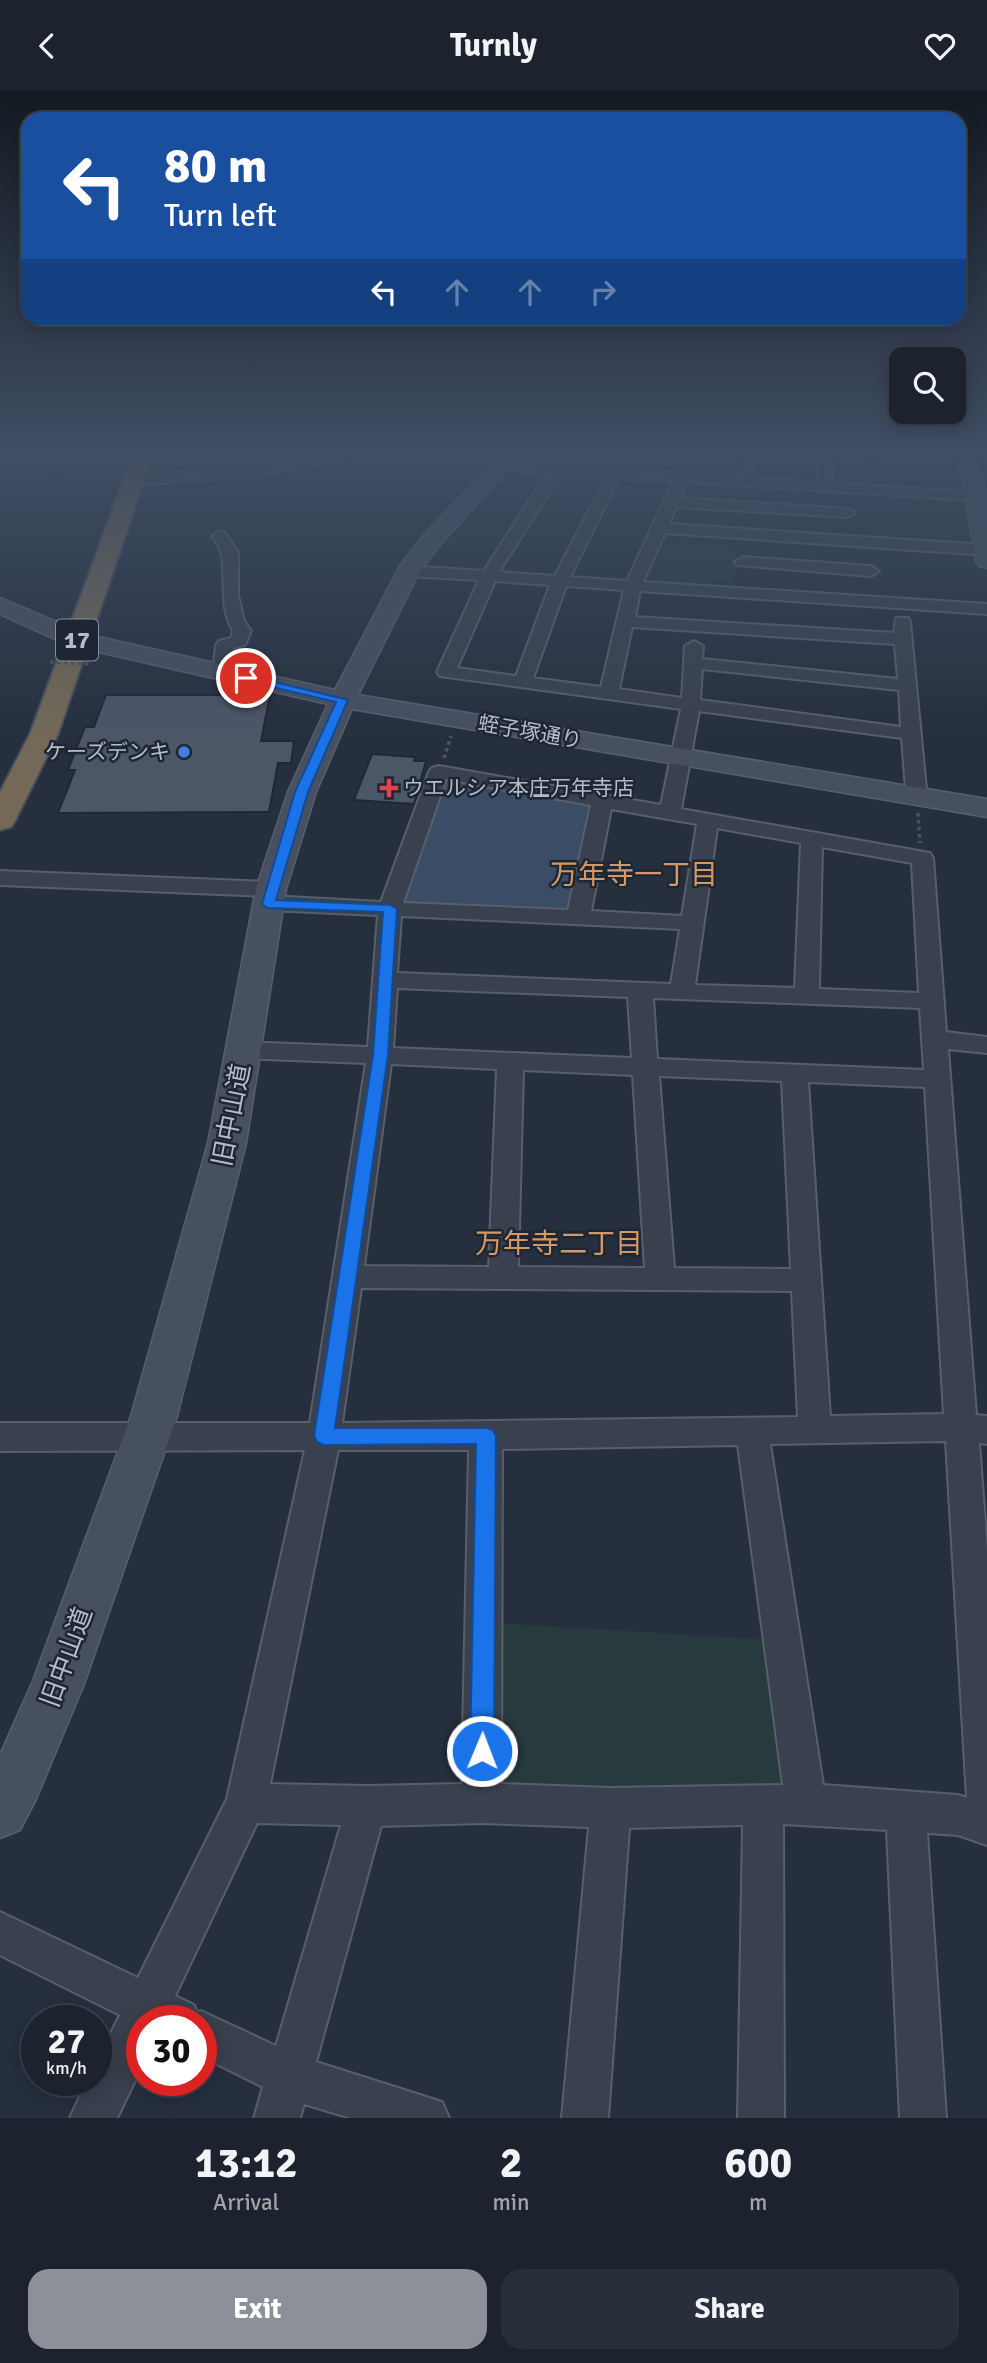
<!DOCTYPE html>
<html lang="en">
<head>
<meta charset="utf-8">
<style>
	:root { --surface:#1c232e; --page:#292f3a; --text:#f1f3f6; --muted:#a0a4aa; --line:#3a404a; --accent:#8c9099 }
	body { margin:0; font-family:Signika,"Noto Sans JP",sans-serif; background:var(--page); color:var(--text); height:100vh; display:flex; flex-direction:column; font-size:26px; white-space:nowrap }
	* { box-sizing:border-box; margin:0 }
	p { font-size:23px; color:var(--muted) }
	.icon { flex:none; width:38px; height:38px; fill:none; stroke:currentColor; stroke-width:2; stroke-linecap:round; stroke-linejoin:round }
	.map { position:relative; height:2027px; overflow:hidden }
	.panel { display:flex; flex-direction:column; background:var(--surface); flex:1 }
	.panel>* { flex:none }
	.banner { position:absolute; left:21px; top:21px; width:945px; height:214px; border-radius:21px; box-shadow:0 4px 18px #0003,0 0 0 2px var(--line); background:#1a4fa0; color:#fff; overflow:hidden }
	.buttons { position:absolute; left:889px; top:256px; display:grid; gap:14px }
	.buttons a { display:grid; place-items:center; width:77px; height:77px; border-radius:14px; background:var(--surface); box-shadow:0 4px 18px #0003,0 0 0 2px var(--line); font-size:35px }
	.speed { position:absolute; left:21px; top:1914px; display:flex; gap:14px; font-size:35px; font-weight:700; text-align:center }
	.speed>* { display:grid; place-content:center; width:91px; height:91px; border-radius:50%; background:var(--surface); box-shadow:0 4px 18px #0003,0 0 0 2px var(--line); line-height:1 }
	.speed small { font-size:18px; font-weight:400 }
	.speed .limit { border:10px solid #d22; background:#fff; color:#111 }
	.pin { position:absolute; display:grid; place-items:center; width:60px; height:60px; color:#fff; margin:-30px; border:4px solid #fff; border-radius:50%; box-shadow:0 2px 7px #0007 }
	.me { position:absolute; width:77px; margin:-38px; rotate:1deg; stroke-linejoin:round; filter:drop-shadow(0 0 5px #0008) }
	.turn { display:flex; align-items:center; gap:24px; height:147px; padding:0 28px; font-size:32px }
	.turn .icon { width:91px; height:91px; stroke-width:2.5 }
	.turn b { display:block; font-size:49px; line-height:60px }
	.lanes { display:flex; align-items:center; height:66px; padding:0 28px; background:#0003; justify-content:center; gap:35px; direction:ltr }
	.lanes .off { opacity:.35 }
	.eta { display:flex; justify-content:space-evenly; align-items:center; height:119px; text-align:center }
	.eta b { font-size:42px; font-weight:700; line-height:49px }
	.action { display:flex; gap:14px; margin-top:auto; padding:14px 28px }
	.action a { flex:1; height:80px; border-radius:21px; background:var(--accent); color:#fff; font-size:28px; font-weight:700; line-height:80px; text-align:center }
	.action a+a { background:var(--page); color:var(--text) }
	header { display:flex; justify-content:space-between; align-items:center; height:91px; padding:0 28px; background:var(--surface); font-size:32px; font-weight:700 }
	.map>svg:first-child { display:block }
	.green { fill:#273b3f }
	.water { fill:#3b4c67 }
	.building { fill:#4b5667; stroke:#202835; stroke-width:2 }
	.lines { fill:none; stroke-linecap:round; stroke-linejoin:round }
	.street-casing { stroke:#575f6c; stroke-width:4 }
	.secondary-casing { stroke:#575f6c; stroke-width:3 }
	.highway-casing { stroke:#444c59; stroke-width:4 }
	.path-far1 { stroke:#45585c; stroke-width:2.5; stroke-dasharray:3.5 3.5; stroke-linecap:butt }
	.path { stroke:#45585c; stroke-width:3.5; stroke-dasharray:3.5 3.5; stroke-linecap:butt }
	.street { fill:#39414e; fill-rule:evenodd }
	.secondary { fill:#475061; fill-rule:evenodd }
	.highway { fill:#746956; fill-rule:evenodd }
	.path-bridge { stroke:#45585c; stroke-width:3.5; stroke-dasharray:3.5 3.5; stroke-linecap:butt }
	.route { fill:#1a73e8; stroke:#114b97; stroke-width:2 }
	.shop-dot { fill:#3f7fe0; stroke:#1e2633; stroke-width:2.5 }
	.health-dot { fill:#e0444e; stroke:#1e2633; stroke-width:2.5 }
	.labels { text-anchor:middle; stroke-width:5; stroke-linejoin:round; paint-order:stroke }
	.far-street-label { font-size:21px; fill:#b5bcc9; stroke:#1e2633 }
	.far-poi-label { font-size:21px; fill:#b5bcc9; stroke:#1e2633; text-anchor:end }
	.shield { fill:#1e2633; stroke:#888f9c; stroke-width:2 }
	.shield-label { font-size:24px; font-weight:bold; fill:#b5bcc9 }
	.street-label { font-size:26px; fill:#b5bcc9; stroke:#1e2633 }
	.neighbourhood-label { font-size:28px; fill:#d29967; stroke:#1e2633 }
</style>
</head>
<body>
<header><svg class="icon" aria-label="back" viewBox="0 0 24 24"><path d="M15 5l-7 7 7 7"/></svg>Turnly<svg class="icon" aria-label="heart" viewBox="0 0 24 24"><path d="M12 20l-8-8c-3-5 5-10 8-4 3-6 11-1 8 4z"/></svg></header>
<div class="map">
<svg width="987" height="2027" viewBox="0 0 987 2027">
	<rect width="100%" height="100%" fill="#252f3e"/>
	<path class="green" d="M659,452L738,457L733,492L712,491V497L644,493L640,490Z
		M496,1532L773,1549L791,1687L769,1706L511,1700L494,1682Z"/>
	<path class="water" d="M450,687L588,711L596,719L572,819L406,815L402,811L443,689Z"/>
	<path class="building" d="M106,604H270L261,650H294L291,672H278L269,721L58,722L75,679H68L85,636H94Z
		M372,663L415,666L414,670H426L414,713L354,709Z"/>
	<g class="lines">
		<g class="street-casing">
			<path id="street" d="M328,363H354L347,367L269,383L134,394L127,390L134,386L269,375Z
				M743,363H757L753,387L817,391L819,363H833L831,392L987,402V410L687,391L680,407L848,418L855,422L848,426L676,416L669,433L987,454V464L665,442L643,491L987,513V523L640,500L635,526L894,542L896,527H908L910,531L926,698L923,702H909L906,698L902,647L699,620L681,718L930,762L933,767L946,941L987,946V962L948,958L976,1324L987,1325V1353L979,1352L987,1459V1754L958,1744L927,1742L946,2027H900L887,1739L783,1733L784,2027H738L743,1734L629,1737L608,2027H562L589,1736L481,1732L381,1735L316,1971L442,2011L449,2027H351L304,2013L300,2027H254L263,1996L201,1965V1930H142V1975L117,2027H70L87,1990H96V1972L120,1924L0,1864V1821L138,1887L227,1708L305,1359L0,1360V1332H310L366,972L244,967L235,965L231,959L235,953L244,951L368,956L378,824L269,819L261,817L258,812L261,807L269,805L381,811L429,681L432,677L439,675L661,714L681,618L440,585L437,581L479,489L408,485L400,480L408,475L484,480L547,382L501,379L494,375L496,372L739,386ZM561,383L606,386L555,485L499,481ZM619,387L673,390L627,490L570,486ZM495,490L550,494L516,585L457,577ZM566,495L624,499L601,596L533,587ZM632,536L895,553L898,588L702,568L703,555L694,550L685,555L682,607L619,598ZM702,578L899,599L901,636L700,609ZM446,688L591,714L568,819L403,812ZM611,718L697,733L682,825L591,820ZM717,737L801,752L795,897L695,894ZM822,756L912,772L919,902L819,898ZM401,825L680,838L671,893L397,882ZM397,897L628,906L632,967L393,957ZM653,907L920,917L924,979L657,968ZM391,973L497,978L489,1176L364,1175ZM523,979L633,984L645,1177L518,1176ZM659,985L782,990L791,1178L674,1177ZM808,991L925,996L944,1323L830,1325ZM361,1197L792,1200L798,1326L342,1332ZM946,1350L967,1707L958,1704L823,1694L770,1353ZM738,1354L783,1694L611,1697L501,1693L502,1358ZM338,1359H469L462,1693L367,1695L270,1693ZM257,1732L341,1734L276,1955L201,1920L197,1922L194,1914L175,1905Z
				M862,363H878L871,367Z
				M220,440L225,442L238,462V504L244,530L251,540L245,554L233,557L231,582L222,587L213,582L216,554L219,550L231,547L233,540C219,515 226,491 222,465C221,458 216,451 212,445Z
				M743,466L871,475L879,480L871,485L737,474L735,471Z
				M0,780L271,791L279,793L282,798L279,803L271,805L0,794Z"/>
		</g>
		<g class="secondary-casing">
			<path id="secondary" d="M502,363H522L439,455L419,481L358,604L987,708V726L352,618L316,701L286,798L246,1052L177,1325L84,1593L36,1708L20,1739L0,1747V1664L33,1590L131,1325L208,1052L256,798L288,701L328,613L68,554L0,523V507L85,543L335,599L400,475L423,445Z
				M958,363H978L987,412V477L979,475L976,470Z"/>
		</g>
		<g class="highway-casing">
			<path id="highway" d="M133,363H153L58,643L15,730L11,736L0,739V701L30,643Z"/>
		</g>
		<path class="path-far1" d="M53,363L48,380L54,387L88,392L112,391"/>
		<path class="path" d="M444,667L451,645
			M918,722L920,752"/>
		<use href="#street" class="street"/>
		<use href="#secondary" class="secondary"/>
		<use href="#highway" class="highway"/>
		<path class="path-bridge" d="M50,571L89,573"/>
	</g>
	<linearGradient id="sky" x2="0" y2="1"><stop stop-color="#141a22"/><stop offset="0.56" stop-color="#404d63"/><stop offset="1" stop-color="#404d63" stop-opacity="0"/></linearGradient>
	<rect width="987" height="647" fill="url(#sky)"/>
	<path class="route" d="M246,584L348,609L308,701L276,809L390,814L397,818L388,964L335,1337H486L493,1339L496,1345L494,1660L490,1668L482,1671L473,1668L470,1660L476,1353L324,1354L317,1351L314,1345L373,964L383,821L268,817L262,813L295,701L336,611L242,589L241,587Z"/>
	<circle class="shop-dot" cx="184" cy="661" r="7"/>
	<path class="health-dot" d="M385.5 686.5h7v7h7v7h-7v7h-7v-7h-7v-7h7z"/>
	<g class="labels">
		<g class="far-street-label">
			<text transform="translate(530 641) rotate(10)" y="7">蛭子塚通り</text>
		</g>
		<g class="far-poi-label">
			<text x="170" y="668">ケーズデンキ</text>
			<text x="403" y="704" text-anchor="start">ウエルシア本庄万年寺店</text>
		</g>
		<rect class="shield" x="56" y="528.5" width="42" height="41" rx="5"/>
		<g class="shield-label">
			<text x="77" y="557">17</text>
		</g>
		<g class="street-label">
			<text transform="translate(231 1024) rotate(-79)" y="9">旧中山道</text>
			<text transform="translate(66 1566) rotate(-70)" y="9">旧中山道</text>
		</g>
		<g class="neighbourhood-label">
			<text x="634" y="793">万年寺一丁目</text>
			<text x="559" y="1162">万年寺二丁目</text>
		</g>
	</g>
</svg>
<div class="buttons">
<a><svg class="icon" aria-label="search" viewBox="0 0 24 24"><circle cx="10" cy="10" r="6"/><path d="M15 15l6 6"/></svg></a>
</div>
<div class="speed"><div>27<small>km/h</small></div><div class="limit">30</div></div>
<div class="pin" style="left:246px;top:587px;background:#d93025"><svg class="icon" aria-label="arrive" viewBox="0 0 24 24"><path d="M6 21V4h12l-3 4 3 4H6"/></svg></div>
<svg class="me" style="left:482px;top:1660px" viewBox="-20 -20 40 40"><circle r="17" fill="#1a73e8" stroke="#fff" stroke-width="3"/><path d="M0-11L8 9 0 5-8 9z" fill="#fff"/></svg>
<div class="banner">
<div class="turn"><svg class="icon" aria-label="left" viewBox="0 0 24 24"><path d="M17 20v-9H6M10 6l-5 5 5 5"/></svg><div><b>80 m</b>Turn left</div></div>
<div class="lanes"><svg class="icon" aria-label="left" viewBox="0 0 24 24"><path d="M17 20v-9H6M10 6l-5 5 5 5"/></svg><svg class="icon off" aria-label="ahead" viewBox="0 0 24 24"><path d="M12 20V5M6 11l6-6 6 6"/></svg><svg class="icon off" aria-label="ahead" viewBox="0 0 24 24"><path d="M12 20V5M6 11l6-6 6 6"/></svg><svg class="icon off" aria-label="right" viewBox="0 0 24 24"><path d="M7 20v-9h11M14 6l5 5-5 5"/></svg></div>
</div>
</div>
<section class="panel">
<div class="eta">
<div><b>13:12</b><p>Arrival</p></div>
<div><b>2</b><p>min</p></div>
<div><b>600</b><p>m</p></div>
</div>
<div class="action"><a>Exit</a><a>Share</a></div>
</section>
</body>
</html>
